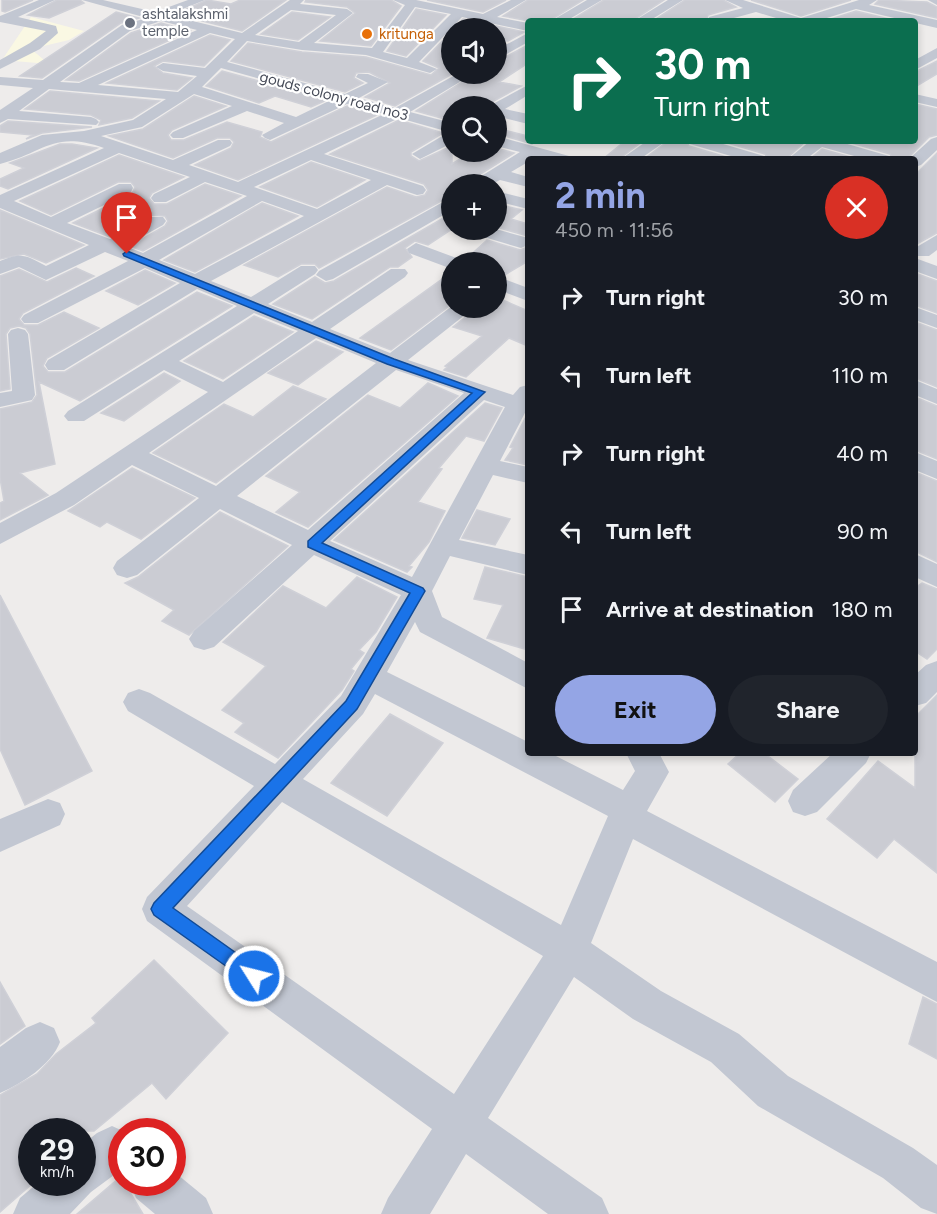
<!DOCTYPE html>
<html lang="en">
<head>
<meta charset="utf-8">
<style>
	:root { --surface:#171b24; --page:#20242c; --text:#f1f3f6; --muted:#9ea1a6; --accent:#94a5e5 }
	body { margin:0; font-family:Figtree,sans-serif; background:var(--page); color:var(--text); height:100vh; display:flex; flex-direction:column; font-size:22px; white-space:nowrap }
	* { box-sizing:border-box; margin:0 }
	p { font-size:20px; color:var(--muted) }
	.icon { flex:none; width:33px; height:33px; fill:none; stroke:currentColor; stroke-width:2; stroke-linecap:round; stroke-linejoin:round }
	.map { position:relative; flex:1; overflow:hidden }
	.sheet { position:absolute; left:525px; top:156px; width:393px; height:600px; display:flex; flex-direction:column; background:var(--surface); border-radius:6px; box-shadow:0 3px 9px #0003 }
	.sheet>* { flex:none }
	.banner { position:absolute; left:525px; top:18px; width:393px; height:126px; border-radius:6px; box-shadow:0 3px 9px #0003; background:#0b6e4f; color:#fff; overflow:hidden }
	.buttons { position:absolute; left:441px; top:18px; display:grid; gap:12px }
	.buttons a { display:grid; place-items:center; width:66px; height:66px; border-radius:50%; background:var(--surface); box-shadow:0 3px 9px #0003; font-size:30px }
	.speed { position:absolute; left:18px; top:1118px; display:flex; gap:12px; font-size:30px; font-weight:700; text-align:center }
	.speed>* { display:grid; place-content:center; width:78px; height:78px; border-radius:50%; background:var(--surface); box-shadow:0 3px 9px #0003; line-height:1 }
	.speed small { font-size:15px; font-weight:400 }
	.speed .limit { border:9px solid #d22; background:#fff; color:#111 }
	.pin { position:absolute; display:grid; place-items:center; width:51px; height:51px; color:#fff; margin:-62px -26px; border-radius:50% 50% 50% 0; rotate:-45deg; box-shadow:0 0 6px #0007 }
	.pin .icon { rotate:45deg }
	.me { position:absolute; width:66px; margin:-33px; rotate:306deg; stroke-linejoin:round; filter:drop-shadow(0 0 4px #0008) }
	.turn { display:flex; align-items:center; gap:21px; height:126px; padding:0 30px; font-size:27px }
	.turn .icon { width:78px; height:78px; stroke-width:2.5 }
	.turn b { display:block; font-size:42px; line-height:51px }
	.round { display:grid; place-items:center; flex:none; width:63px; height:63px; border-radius:32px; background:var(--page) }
	.head { display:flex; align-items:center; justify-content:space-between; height:102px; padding:0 30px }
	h1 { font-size:36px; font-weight:700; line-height:45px; color:var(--accent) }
	.action { display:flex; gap:12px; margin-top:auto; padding:12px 30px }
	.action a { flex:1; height:69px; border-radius:36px; background:var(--accent); color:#111; font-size:24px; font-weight:700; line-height:69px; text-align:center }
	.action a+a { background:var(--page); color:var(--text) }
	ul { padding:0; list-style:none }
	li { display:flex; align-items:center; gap:18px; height:78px; padding:0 30px }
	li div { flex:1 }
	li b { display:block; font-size:22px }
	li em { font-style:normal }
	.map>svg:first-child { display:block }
	.commercial { fill:#faf8e3 }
	.building { fill:#cbccd3; stroke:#cfd0d7; stroke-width:1.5 }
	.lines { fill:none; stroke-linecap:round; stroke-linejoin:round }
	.minor { fill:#c2c7d2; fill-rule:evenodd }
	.route { fill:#1a73e8; stroke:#114b97; stroke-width:1.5 }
	.worship-dot { fill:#6b7280; stroke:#fff; stroke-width:2 }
	.food-dot { fill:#e8710a; stroke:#fff; stroke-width:2 }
	.labels { text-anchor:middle; stroke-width:4.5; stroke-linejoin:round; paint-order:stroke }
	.far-worship-label { font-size:15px; fill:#5b616d; stroke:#fff; text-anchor:start }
	.far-food-label { font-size:15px; fill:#c56008; stroke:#fff; text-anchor:start }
	.far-street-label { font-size:15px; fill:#454a57; stroke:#fff }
</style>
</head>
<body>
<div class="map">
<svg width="937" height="1214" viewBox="0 0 937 1214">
	<rect width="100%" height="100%" fill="#eeeceb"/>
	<path class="commercial" d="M31,17L84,31L69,40L31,49L49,64L2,60Z"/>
	<path class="building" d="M2,0H33L5,12L2,11Z
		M57,0H80L84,3L49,18L28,15Z
		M207,0L231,4L240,0H286L242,31L175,14Z
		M306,0H391L401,6L371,46L320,41L355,13L347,7L305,2Z
		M427,0H506L483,12Z
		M528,0H583L549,21H529L503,16Z
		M604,0H664L632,21H570Z
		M685,0H723L736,7L708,15L706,21H653Z
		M751,0H851L801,16Z
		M879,0L927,2L937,7V18L875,4Z
		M416,9L446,15L406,56L387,51Z
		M856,11L897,21H825Z
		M116,12L139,18L121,23L42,78L20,76Z
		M292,12L330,17L298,40L261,34Z
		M463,19L524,32L508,41L496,39V28H454Z
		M161,23L190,31L79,81L66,80L131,33Z
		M452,31V74L395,106L365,97L390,83L369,72L356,73L354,78L363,83L345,92L231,61L248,43L302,52L366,57L431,75L439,68L423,61Z
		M210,35L230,40L204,66L163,61L154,66L163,73L192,78L177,90L107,83Z
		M528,45V63L499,82L521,86L490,103V106H473L452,102V121L416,111L475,74H496V62Z
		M937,61V74L915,87V72Z
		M222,71L327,100L311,107L275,96L259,103L206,86Z
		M50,91L159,101L132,118L99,125L101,120L91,115L25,109Z
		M194,96L226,106L172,130L168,135L171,140H184L227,122L262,132L260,137L271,142L347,106L377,115L238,180L195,165L231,148L234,142L230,138H217L173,158L109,136L143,129Z
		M915,104L937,109V135L929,137L907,159H893L890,154L845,141H915Z
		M399,120L443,133L411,152V156L419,161L452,146V164L471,152H496V148L514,153L474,178L471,184H452V195L319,268L315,264H301L278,277L244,265L387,187L416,197L425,195L428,190L424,184L330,154Z
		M8,121L92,127L42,133L26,139L33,135L0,132V126Z
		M504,130L528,136V141H536L532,144L498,134Z
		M625,141H643L619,159H603Z
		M668,141H686L689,146L733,159H644Z
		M721,141H806L786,159H768L765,154Z
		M60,144H72L97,148L8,189L0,186V179L24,168L10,163Z
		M822,149L857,159H810Z
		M937,153V233L915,245V175Z
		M119,155L184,177L152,193L149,198L154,204H167L205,184L241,196L143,251L130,246L165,226L168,221L165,216L150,215L110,237L73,223L132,194L135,187L131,182H118L51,215L20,201Z
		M311,162L365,180L317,207L260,187Z
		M262,203L298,216L195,272L164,260Z
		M501,205L522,210L511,219L528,224V236L496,227V208Z
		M0,210L84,245L46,263L24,254L0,259Z
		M452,213V229L428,245L415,241L405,248L412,257L398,267H390L312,319L273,304L315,277L325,283L334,281Z
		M487,240L520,250L528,247V261L503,276L496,274V262H463Z
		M76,268L94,276L23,313L19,319L24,325H38L64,312L99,328L47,358L43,366L48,372H65L197,292L232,306L80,401L39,382L55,464L20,473L48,495L0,520V503L4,501L0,478V409L32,402L37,395L30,334L26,328L19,326L10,328L6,334L10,389L0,391V276L19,269L47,282Z
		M145,270L175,283L138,305L106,291Z
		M452,272V304L391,350L360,338Z
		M915,273L937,281V313L915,305Z
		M496,297L528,311V346L509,338L466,377L444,370L447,367L445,366L482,336L453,327L468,315L470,308H496Z
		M254,316L293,332L223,379L184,361Z
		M915,322L937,330V387L915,378Z
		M316,341L343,352L298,385L268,373Z
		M164,373L180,381L124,421L101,413Z
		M428,383L458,396L308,527L276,512L300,492L266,476L368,395L400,408Z
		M293,386L326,399L216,483L153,453L224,404L253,417Z
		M915,397L937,406V459L915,450Z
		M485,403L502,408L484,441L466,436L439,468L442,469L418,502L445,511L429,542L409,566L412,567L407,572L334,540Z
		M528,413V465L505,460L513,448L510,447Z
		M132,468L195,498L141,539L107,522L100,527L68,511Z
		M915,472L937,481V562L915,551Z
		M477,510L510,519L495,545L462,538Z
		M220,512L288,546L189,635L162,621L174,610L125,583L138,577Z
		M485,567L528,577V650L487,638L503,605L474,599Z
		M357,577L397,597L376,632L359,650L364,653L351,669L354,671L342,690L278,758L235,732L244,723L222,710L266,666L223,642L283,586L326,608Z
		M922,583L937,589V649L927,659L915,651V588Z
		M0,595L92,771L25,805L0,749Z
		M937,695V873L894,839L877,858L827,819L878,761L915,788V717Z
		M390,714L443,743L387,816L331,783Z
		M740,753H764L798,779L775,802L728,764Z
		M154,960L228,1033L166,1099L152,1083L94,1131H32V1184L0,1212V1095L37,1074L56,1054L96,1023L92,1018Z
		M0,982L25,1026L0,1044Z
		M923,997L937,1004V1059L909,1044Z
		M118,1179L124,1182L143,1214H77Z"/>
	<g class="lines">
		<path class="minor" d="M39,0H55L18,17L56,26L58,33L40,49L0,69V60L30,43L46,31L0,22V16Z
			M82,0H103L155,12L188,0H205L168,15L242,33L290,0H304L300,4L347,9L353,13L314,43L372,48L405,5L393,0H416L483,14L511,0H526L497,17L528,23V31L462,17L419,62L437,69L430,73L366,55L302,50L247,41L227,62L345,94L368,83L356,77L358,74H368L388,82L359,98L395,108L457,74H473L410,112L452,123V143L420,159L412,154L449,132L399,118L324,154L423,186L426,190L423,194L417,195L387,185L211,281L251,297L301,266H315L318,270L315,274L268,304L312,322L391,269H405L408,273L405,277L330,329L390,353L452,306L467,308L469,310L466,314L408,360L513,395L520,387L528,385V407L500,461L528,467V483L493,475L459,540L528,555V575L450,556L432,591L442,617L528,663V689L420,632L415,622L387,672L528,742V753H550L623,790L635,771L626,753H659L669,772L647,811L937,962V1002L633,839L591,943L661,991L739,1034L788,1076L913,1148L937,1165V1214L921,1208L883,1178L758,1106L711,1062L633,1019L574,977L488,1118L602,1198L609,1214H548L466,1154L430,1214H381L388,1198L432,1129L147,921L142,909L147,897L254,786L128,711L123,702L128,693L139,689L150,693L275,764L341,696L401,595L314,555L214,647L204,650L194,647L189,639L194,631L292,545L220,509L137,575L127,578L117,575L113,568L117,561L199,498L132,465L74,505L0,544V523L56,493L208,392L164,370L84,421H68L64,416L68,411L237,306L197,289L64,370H48L45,365L48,360L180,283L145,268L38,323H24L21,319L24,315L128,261L105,252L46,280L19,267L0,274V261C22,252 26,255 46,266L89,245L0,208V195L104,148C52,130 45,153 0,164V153L42,135L84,131L133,120L166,99L49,89L19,111L91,117L96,119L99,122L96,125L8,119L0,123V110L33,88L0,85V77L43,80L122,25L147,18ZM415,7L451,14L407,58L383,52ZM291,10L336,15L299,42L255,35ZM161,21L197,30L79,83L60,82L130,31ZM210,33L235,39L205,68L163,63L156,67L163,71L197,76L178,92L98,85ZM221,68L333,99L296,117L202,87ZM194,94L232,106L173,132L170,135L173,138H183L247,111L284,123L262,135L265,138L270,140L347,104L384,114L238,182L189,165L230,146L232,143L230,140H218L173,160L101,136L142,127ZM119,153L190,177L154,194L151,198L154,202H166L205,182L247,196L143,253L125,246L163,225L166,221L163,217H151L110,239L67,223L131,192L133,188L131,184H119L51,217L14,201ZM311,160L371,180L317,209L254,187ZM262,201L304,216L195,274L159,260ZM254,313L298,331L223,382L179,361ZM316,338L376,363L216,486L149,453ZM396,370L464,393L308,530L237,496ZM484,400L505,407L412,577L330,541ZM375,694L608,816L561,925L303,779L363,714ZM282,802L543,956L454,1094L187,906Z
			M587,0H602L566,21H551Z
			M668,0H683L649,21H634Z
			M725,0H743L801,18L859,0H877L869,5L937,20V28L856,9L817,21H786L756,12L723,21H708L709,17L743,8Z
			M928,0H937V5Z
			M528,33V42L496,60V50Z
			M937,48V58L915,70V60Z
			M528,85V95L505,109L528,114V124L496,116V106L491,105Z
			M915,94L937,99V107L915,102Z
			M496,136L569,156L571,159L536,157L528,159V162L511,172L528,177V187L500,180L492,184H473L475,180L520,152L496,146Z
			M937,137V150L921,165L915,167V159H909L931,139Z
			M647,141H666L640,159H621Z
			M688,141H713L764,156L766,159H741L690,144Z
			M810,141H837L889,156L891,159H865L822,147L806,159H788Z
			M496,191L528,199V209L496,201Z
			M452,197V210L333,279L326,281L316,275L319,271Z
			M496,229L528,238V245L521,248L474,234L471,230Z
			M937,235V250L929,256H915V248Z
			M416,243L459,259L461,262H452V269L409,253L407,249Z
			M915,258L937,266V279L915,271Z
			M496,276L528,288V301L496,289Z
			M915,307L937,315V328L915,320Z
			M18,328L25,330L28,334L35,395L32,400L0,407V393L12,391L8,334L11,330Z
			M915,380L937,389V404L915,395Z
			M915,452L937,461V479L915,470Z
			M915,554L937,564V587L915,577Z
			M937,661V692L926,703L915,706V675L926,665Z
			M833,753H871L866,763L817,812L805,816L793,812L788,801L793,790Z
			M48,799L60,803L65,814L60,825L0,852V819Z
			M40,1022L54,1028L60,1042C51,1065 23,1083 0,1093V1047L26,1028Z
			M112,1126L123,1131L122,1178L114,1175L91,1192L70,1214H13L20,1198L39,1182H82V1145L97,1133Z
			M172,1170L206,1198L213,1214H155L136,1198L130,1182H172Z"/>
	</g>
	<path class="route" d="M127,251L394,359L485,392L322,543L423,588L425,591L357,709L173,908L260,970L263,976L260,983L254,986L154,915L151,909L154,903L346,701L410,593L308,547V541L472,393L387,364L124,256L123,254Z"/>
	<circle class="worship-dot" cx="130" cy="23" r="6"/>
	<circle class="food-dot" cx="367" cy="34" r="6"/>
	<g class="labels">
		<g class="far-worship-label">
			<text x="142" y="19">ashtalakshmi<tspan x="142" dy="17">temple</tspan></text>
		</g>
		<g class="far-food-label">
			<text x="379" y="39">kritunga</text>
		</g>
		<g class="far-street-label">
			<text transform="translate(334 96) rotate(15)" y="5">gouds colony road no3</text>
		</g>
	</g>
</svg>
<div class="buttons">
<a><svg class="icon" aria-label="sound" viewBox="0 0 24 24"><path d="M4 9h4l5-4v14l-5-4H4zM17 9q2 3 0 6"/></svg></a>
<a><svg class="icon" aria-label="search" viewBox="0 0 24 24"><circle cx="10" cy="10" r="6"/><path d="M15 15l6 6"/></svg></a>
<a>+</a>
<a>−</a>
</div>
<div class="speed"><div>29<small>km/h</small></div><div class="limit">30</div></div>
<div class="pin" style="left:127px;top:254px;background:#d93025"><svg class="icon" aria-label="arrive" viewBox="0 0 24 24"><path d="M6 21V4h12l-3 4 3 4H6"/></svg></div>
<svg class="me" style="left:254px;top:976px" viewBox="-20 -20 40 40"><circle r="17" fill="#1a73e8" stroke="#fff" stroke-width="3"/><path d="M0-11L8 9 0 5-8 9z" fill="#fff"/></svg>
<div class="banner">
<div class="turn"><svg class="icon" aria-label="right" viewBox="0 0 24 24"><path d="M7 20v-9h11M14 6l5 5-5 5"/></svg><div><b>30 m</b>Turn right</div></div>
</div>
<section class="sheet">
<div class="head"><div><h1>2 min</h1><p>450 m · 11:56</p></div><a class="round" style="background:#d93025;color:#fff"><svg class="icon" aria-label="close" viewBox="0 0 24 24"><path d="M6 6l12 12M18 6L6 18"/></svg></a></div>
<ul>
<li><svg class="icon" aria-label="right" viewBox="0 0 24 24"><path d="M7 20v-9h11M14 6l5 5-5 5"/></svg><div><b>Turn right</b></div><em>30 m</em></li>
<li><svg class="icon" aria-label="left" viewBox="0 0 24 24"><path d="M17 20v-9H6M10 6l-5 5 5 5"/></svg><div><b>Turn left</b></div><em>110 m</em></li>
<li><svg class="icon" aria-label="right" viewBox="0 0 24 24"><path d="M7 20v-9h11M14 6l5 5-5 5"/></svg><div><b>Turn right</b></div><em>40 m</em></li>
<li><svg class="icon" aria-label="left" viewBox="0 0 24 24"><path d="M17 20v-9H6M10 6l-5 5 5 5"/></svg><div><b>Turn left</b></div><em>90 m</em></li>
<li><svg class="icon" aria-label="arrive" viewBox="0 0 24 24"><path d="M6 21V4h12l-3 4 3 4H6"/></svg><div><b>Arrive at destination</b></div><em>180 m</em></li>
</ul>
<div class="action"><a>Exit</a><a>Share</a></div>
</section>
</div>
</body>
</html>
